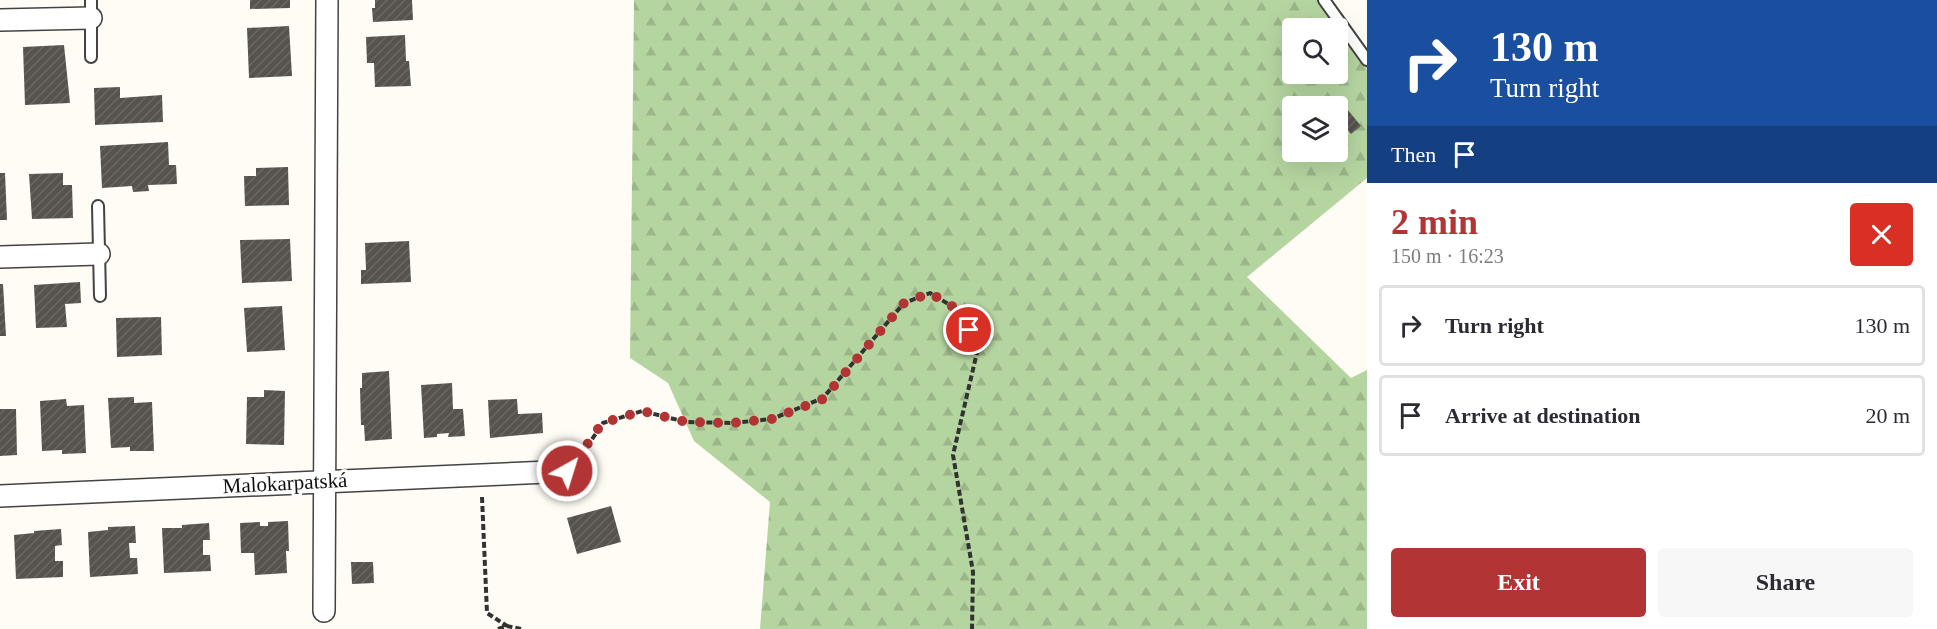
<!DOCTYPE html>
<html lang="en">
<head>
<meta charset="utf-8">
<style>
	:root { --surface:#fff; --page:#f7f7f7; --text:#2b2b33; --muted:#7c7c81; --line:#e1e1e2; --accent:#b33434 }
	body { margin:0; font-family:"Times New Roman",serif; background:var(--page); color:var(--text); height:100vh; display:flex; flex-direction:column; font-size:22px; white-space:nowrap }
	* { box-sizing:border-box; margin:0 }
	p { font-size:20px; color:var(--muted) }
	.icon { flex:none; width:33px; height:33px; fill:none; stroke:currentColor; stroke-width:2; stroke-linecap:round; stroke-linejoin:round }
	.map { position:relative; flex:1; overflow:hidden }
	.drawer { display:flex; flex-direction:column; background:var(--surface); width:570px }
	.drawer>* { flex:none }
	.guide { background:#1a4fa0; color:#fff; overflow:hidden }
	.buttons { position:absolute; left:1282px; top:18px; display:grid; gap:12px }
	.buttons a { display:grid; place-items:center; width:66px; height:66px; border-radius:6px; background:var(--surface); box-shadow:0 6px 24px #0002; font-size:30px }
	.pin { position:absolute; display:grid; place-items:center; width:51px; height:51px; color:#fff; margin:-26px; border:3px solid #fff; border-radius:50%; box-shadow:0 2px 6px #0007 }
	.me { position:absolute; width:66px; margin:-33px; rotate:39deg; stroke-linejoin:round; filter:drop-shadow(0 0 4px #0008) }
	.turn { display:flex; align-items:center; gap:21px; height:126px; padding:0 24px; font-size:27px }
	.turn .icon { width:78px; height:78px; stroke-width:2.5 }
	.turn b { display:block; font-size:42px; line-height:51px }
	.then { display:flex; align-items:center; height:57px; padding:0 24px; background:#0003; gap:12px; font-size:22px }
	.round { display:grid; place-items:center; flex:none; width:63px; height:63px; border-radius:6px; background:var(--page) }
	.headline { display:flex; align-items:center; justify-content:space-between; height:102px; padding:0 24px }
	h1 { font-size:36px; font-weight:700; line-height:45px; color:var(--accent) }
	.primary-button { display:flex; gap:12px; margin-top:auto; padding:12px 24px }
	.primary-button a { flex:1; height:69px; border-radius:6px; background:var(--accent); color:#fff; font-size:24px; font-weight:700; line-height:69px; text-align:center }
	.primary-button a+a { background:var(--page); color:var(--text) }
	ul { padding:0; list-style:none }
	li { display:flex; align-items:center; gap:18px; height:81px; margin:0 12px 9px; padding:0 12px; border:3px solid var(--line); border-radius:6px }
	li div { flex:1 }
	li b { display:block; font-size:22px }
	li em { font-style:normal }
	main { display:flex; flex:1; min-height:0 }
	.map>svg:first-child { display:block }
	.forest { fill:url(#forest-firs); fill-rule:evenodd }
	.building { fill:url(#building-hatch) }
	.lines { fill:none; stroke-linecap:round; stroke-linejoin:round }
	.lane-casing { stroke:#434343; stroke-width:14 }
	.street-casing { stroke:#434343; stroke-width:24 }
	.path { stroke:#323232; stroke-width:4; stroke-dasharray:6 3; stroke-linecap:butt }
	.lane { stroke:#fff; stroke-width:10 }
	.street { stroke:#fff; stroke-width:21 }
	.route { stroke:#b33434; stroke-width:10; stroke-dasharray:0 18 }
	.labels { text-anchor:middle; stroke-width:6; stroke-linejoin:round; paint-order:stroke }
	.street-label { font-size:21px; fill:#101010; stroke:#fff }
</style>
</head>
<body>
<main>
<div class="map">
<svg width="1367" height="629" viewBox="0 0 1367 629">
	<defs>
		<pattern id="forest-firs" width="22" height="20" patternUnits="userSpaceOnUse" patternTransform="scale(1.5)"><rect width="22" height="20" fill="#b5d5a0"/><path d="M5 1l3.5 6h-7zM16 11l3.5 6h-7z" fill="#9bb689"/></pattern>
		<pattern id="building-hatch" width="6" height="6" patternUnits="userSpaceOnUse" patternTransform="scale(1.5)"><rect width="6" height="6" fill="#57524d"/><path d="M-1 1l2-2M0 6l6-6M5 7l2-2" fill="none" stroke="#6a6662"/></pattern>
	</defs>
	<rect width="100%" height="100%" fill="#fefcf4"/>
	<path class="forest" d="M634,0H1324L1367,60V178L1247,277L1351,378L1367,370V629H760L770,502L694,441L668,383L630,358ZM1293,28H1338V74H1293ZM1293,106H1338V152H1293Z"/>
	<path class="building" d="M250,0H290V8L250,9Z
		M375,0H412L413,20L373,22L372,8H375Z
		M289,26L292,76L249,78L247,28Z
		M405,35L406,61H409L411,86L375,87L374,63H367L366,37Z
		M64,45L70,103L25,105L23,47Z
		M120,87V98L162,95L163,122L95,125L94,88Z
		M1347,109L1361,126L1351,134L1338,118V116Z
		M168,142L169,165H176L177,184L148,185L149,191L133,192L132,186L102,188L100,146Z
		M288,167L289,205L245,206L244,176H256V168Z
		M0,173H5L7,220H0Z
		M63,173V185H72L73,218L32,219L29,174Z
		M290,239L292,281L242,283L240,240Z
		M409,241L411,282L361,284V270H366L365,243Z
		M80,282L81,303L65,304L67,327L36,328L34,285Z
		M0,284H3L6,336H0Z
		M282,306L285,350L247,352L244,308Z
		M161,317L162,355L117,357L116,318Z
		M389,371L392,439L365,441L364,425H361L360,388H362V373Z
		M452,383L453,409H463L465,436L448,437L449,433L437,434V437L424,438L421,385Z
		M264,390L285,391L284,445L246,444L247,397H264Z
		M134,397V403L152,402L154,451H130V447L111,448L108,398Z
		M66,399L67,406L84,405L86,453L62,454V450L42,451L40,401Z
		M517,399L518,414L542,413L543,433L490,438L488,400Z
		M0,409H16L17,455L0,456Z
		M611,506L621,542L577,554L567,518Z
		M288,521L289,551H286L287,573L255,575L254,553H241L240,523L260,522V526H268V522Z
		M209,523L210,540H203V555H210L211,571L164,573L162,528H182V525Z
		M135,526L136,543H129L130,558H137L138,574L90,577L88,532L108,530V527Z
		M61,529L62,545L55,546V561H63V577L16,579L14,535L34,533V531Z
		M351,562H373L374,583L352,584Z"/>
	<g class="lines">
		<g class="lane-casing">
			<path id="lane" d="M1324,0L1367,60
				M91,57V0
				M98,206L100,296"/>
		</g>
		<g class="street-casing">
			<path id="street" d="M0,20L91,18
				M0,257L99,254
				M0,496L571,471
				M324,611L327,0"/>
		</g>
		<path class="path" d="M582,454L603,423L642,411L686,422L732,423L772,419L823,398L904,303L930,293L960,311L978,348L953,455L973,572L972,629
			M482,497L487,613L507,626
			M498,629L507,626L521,629"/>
		<use href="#lane" class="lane"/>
		<use href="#street" class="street"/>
	</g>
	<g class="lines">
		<path class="route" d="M567,471H571L593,435L603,423L642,411L686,422L732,423L772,419L823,399L904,303L930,293L960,311L969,330"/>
	</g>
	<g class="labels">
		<g class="street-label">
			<text transform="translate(285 483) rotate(-3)" y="7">Malokarpatská</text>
		</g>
	</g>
</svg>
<div class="buttons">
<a><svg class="icon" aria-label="search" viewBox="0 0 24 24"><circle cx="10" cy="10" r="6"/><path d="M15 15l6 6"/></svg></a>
<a><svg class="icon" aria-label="layers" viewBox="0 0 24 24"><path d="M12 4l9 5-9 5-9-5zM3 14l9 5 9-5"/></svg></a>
</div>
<div class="pin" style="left:969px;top:330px;background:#d93025"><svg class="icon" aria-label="arrive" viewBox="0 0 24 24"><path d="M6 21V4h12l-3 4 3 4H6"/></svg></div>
<svg class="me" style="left:567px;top:471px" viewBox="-20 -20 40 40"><circle r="17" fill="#b33434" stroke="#fff" stroke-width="3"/><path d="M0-11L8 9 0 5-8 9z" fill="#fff"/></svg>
</div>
<section class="drawer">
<div class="guide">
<div class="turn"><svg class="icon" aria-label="right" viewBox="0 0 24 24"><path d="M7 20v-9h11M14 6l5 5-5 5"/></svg><div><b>130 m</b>Turn right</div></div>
<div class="then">Then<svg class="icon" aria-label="arrive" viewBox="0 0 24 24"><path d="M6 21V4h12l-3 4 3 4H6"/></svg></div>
</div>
<div class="headline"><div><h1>2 min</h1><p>150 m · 16:23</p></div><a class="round" style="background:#d93025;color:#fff"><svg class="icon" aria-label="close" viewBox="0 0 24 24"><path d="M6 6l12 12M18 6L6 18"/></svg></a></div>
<ul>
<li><svg class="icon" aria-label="right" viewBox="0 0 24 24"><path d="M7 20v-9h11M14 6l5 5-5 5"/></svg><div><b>Turn right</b></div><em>130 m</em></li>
<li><svg class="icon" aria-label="arrive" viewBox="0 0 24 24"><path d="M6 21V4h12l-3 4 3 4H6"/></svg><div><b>Arrive at destination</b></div><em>20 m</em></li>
</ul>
<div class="primary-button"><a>Exit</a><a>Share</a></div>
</section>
</main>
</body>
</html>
